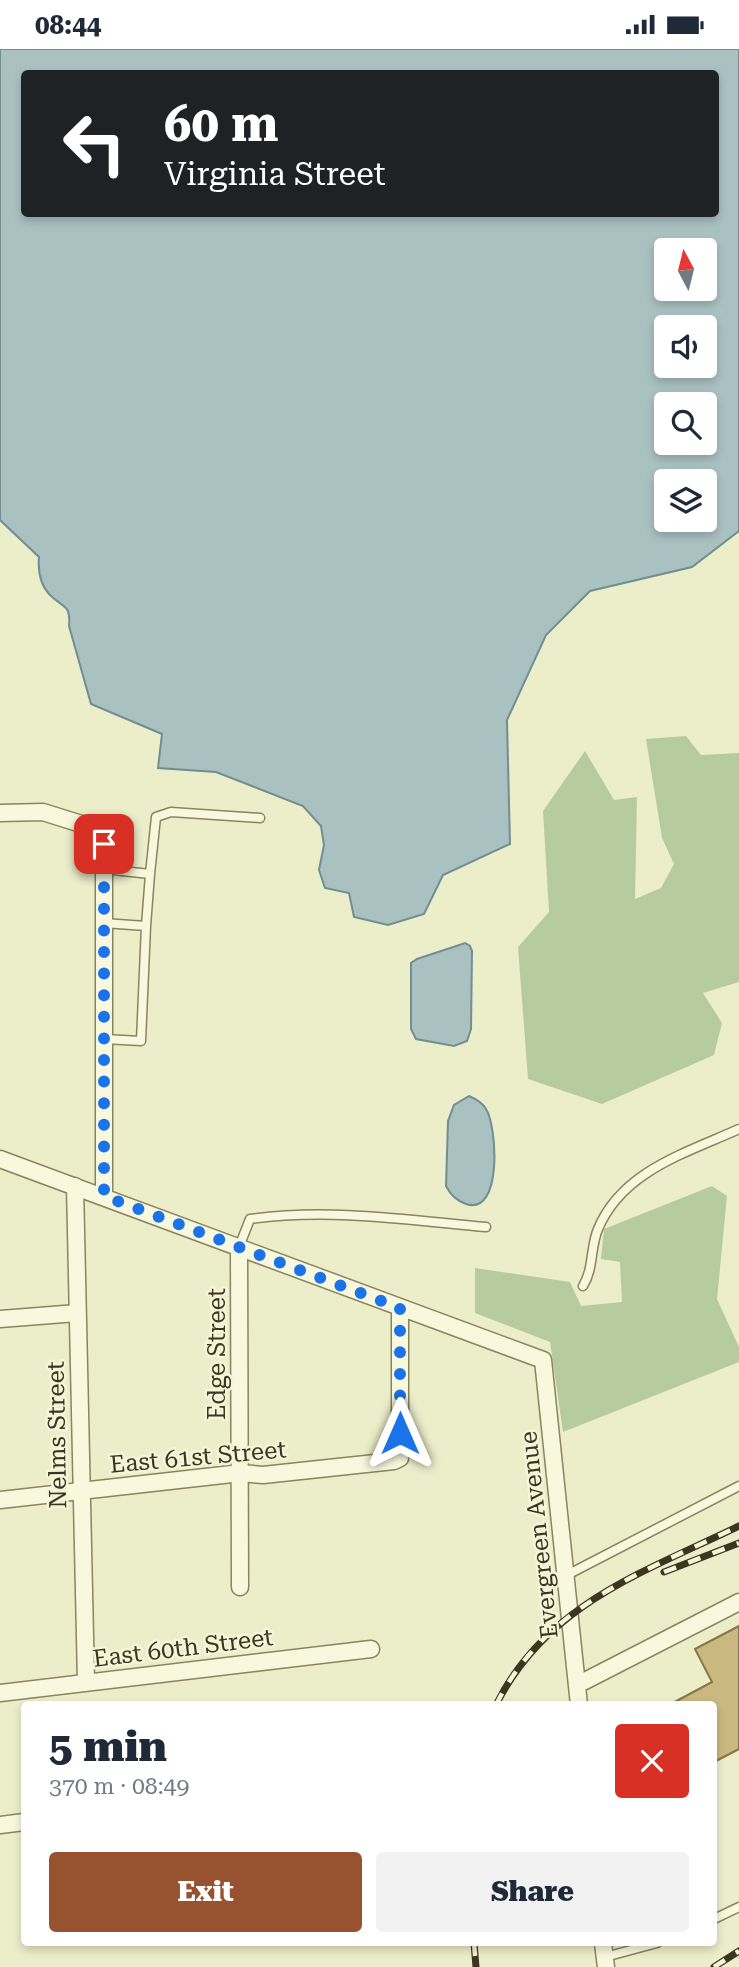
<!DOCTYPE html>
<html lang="en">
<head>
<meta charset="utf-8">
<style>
	:root { --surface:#fff; --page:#f2f2f3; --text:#1f2937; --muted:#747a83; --accent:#975230 }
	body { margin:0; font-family:"Roboto Serif",serif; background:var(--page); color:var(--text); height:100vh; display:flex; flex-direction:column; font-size:26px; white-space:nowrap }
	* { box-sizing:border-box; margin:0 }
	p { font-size:23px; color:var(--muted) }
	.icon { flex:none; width:38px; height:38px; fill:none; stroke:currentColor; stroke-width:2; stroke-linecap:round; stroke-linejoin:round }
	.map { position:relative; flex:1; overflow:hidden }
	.side { position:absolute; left:21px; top:1652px; width:696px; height:245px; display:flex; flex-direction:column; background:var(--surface); border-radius:7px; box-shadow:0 4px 10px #0003 }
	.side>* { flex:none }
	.banner { position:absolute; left:21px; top:21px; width:698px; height:147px; border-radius:7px; box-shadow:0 4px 10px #0003; background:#202124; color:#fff; overflow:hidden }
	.needle { width:46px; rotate:353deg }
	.fabs { position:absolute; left:654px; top:189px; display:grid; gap:14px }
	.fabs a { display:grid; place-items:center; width:63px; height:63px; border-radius:7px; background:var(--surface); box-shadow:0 4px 10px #0003; font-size:35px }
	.pin { position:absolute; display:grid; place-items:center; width:60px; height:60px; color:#fff; margin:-30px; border-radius:14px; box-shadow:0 4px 10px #0006 }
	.me { position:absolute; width:77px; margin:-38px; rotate:0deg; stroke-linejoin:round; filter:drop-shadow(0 0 5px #0008) }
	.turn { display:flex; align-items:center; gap:24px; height:147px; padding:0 28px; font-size:32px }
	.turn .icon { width:91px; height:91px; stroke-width:2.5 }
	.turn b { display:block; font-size:49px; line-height:60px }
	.round { display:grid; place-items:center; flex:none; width:74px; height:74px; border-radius:7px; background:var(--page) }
	.overview { display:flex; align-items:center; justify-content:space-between; height:119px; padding:0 28px }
	h1 { font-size:42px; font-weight:800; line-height:52px }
	.cta { display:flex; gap:14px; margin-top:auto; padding:14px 28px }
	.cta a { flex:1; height:80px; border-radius:7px; background:var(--accent); color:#fff; font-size:28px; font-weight:800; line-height:80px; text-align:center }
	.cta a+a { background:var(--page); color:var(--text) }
	.status { display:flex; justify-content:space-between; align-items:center; height:49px; padding:0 35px; background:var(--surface); direction:ltr }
	.status svg { height:19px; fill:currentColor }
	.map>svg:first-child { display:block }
	.green { fill:#b7cc9e }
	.water { fill:#aac1c2; stroke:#718e91; stroke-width:2; fill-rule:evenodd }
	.building { fill:#cab881; stroke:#887645; stroke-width:2 }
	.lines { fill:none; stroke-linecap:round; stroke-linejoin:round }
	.lane-casing { stroke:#8a845f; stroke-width:11 }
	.street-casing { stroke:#8a845f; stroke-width:19 }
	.lane { stroke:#f7f8dd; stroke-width:8 }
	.street { stroke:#f7f8dd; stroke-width:16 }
	.rail-casing { stroke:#3b3621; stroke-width:7 }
	.rail { stroke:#f4f5d9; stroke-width:4.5; stroke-dasharray:13; stroke-linecap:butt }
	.route { stroke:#1a73e8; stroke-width:12; stroke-dasharray:0 21.6 }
	.labels { text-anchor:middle; stroke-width:5; stroke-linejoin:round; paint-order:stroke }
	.street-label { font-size:24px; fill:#3b3621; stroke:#f4f5d9 }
</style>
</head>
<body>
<div class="status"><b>08:44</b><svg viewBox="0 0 49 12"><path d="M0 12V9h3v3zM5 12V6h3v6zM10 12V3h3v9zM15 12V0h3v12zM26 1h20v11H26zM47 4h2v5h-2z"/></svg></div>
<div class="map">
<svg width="739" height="1918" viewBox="0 0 739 1918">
	<rect width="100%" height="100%" fill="#eceeca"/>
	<path class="green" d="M686,687L701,706L739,704V933L703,944L722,974L714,1006L602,1055L528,1030L518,898L549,863L543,762L585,702L614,751L637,748L635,850L661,839L674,815L662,789L646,690Z
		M712,1137L727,1147L717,1250L739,1298V1313L563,1383L550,1293L475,1264V1219L570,1233L581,1257L622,1253L620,1213L601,1210L604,1180Z"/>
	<path class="water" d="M0,0H739V482L692,518L590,542L546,586L507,671L510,795L443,826L424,865L388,876L354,868L349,844L325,839L319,821L324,796L321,777L303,757L216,723L158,719L162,685L91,655L69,577C71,555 63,559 50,546C40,536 38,521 39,508L0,471ZM24,24H716V164H24ZM667,201H705V240H667ZM667,278H705V317H667ZM667,355H705V394H667ZM667,432H705V471H667Z
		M465,894L470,897L472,902L471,980L467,992L454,997L416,990L411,980V914L417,910Z
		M469,1047C476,1050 482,1053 486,1060C497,1077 503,1167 466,1155C457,1152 450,1145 446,1137L448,1072L454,1056Z"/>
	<path class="building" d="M739,1577V1700L714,1713V1656H669L712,1633L695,1600Z"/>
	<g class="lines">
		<g class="lane-casing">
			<path id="lane" d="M104,820L150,825L156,768L171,763L260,769
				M103,874L146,877L150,825
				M104,990L141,992L146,877
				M239,1198L250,1170C328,1159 409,1171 486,1178
				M583,1237C594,1219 590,1199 598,1180C622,1122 686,1104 739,1080
				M567,1526L739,1437
				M714,1870L739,1858
				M605,1908L657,1894"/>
		</g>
		<g class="street-casing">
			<path id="street" d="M0,764L43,763L94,779L102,785L104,795V1147
				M0,1110L543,1311L579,1656
				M75,1137L86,1633
				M239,1198L240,1538
				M0,1270L77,1264
				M0,1451L241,1424L263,1426L394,1412L400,1409V1259
				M577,1636L739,1553
				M0,1644L371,1600
				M0,1776L24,1773
				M603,1894L606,1918"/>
		</g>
		<use href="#lane" class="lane"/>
		<use href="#street" class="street"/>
		<g class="rail-casing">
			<path id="rail" d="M664,1523L739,1494
				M496,1656C546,1555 644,1523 739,1477
				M474,1894L476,1918
				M714,1918L739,1902"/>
		</g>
		<use href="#rail" class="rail"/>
	</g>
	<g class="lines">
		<path class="route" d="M104,795V1147L400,1259V1384"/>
	</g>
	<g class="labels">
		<g class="street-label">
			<text transform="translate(217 1305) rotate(-90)" y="8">Edge Street</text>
			<text transform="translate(57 1386) rotate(-91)" y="8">Nelms Street</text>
			<text transform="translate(198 1408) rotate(-5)" y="8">East 61st Street</text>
			<text transform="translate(539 1486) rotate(-96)" y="8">Evergreen Avenue</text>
			<text transform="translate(183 1599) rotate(-7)" y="8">East 60th Street</text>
		</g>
	</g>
</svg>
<div class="fabs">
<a><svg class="needle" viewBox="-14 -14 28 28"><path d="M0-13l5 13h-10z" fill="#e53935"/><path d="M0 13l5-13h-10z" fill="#747a83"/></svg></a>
<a><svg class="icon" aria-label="sound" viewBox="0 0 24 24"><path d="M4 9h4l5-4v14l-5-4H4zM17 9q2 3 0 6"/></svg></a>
<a><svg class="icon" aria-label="search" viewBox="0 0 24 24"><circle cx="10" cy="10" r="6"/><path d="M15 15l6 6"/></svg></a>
<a><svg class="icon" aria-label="layers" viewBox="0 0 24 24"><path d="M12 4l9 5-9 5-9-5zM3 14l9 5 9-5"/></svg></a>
</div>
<div class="pin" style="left:104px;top:795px;background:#d93025"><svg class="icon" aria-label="arrive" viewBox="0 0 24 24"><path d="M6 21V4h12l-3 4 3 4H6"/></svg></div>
<svg class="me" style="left:400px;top:1384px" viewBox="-20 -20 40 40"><path d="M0-17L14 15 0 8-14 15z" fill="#1a73e8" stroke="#fff" stroke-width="4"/></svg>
<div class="banner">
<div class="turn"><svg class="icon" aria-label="left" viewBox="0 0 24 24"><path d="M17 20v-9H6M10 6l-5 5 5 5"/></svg><div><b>60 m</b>Virginia Street</div></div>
</div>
<section class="side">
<div class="overview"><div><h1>5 min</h1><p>370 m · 08:49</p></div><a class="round" style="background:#d93025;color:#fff"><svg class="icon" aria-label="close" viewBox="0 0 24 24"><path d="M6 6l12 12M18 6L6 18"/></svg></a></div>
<div class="cta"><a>Exit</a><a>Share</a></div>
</section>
</div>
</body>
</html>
